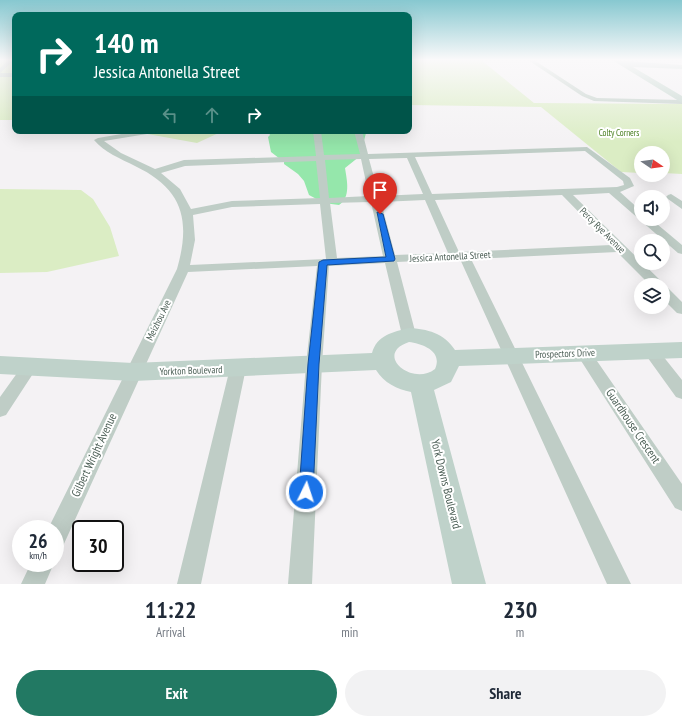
<!DOCTYPE html>
<html lang="en">
<head>
<meta charset="utf-8">
<style>
	:root { --surface:#fff; --page:#f2f2f3; --text:#1f2937; --muted:#747a83; --accent:#227963 }
	body { margin:0; font-family:"PT Sans Narrow",sans-serif; background:var(--page); color:var(--text); height:100vh; display:flex; flex-direction:column; font-size:15px; white-space:nowrap }
	* { box-sizing:border-box; margin:0 }
	p { font-size:13px; color:var(--muted) }
	.icon { flex:none; width:22px; height:22px; fill:none; stroke:currentColor; stroke-width:2; stroke-linecap:round; stroke-linejoin:round }
	.map { position:relative; height:584px; overflow:hidden }
	.panel { display:flex; flex-direction:column; background:var(--surface); flex:1 }
	.panel>* { flex:none }
	.guide { position:absolute; left:12px; top:12px; width:400px; height:122px; border-radius:8px; box-shadow:0 4px 16px #0002; background:#00695c; color:#fff; overflow:hidden }
	.needle { width:26px; rotate:103deg }
	.buttons { position:absolute; left:634px; top:146px; display:grid; gap:8px }
	.buttons a { display:grid; place-items:center; width:36px; height:36px; border-radius:50%; background:var(--surface); box-shadow:0 4px 16px #0002; font-size:20px }
	.speed { position:absolute; left:12px; top:520px; display:flex; gap:8px; font-size:20px; font-weight:700; text-align:center }
	.speed>* { display:grid; place-content:center; width:52px; height:52px; border-radius:50%; background:var(--surface); box-shadow:0 4px 16px #0002; line-height:1 }
	.speed small { font-size:10px; font-weight:400 }
	.speed .limit { border:2px solid #111; border-radius:6px; background:#fff; color:#111 }
	.pin { position:absolute; display:grid; place-items:center; width:34px; height:34px; color:#fff; margin:-41px -17px; border-radius:50% 50% 50% 0; rotate:-45deg; box-shadow:0 0 4px #0007 }
	.pin .icon { rotate:45deg }
	.me { position:absolute; width:44px; margin:-22px; rotate:4deg; stroke-linejoin:round; filter:drop-shadow(0 0 3px #0008) }
	.turn { display:flex; align-items:center; gap:14px; height:84px; padding:0 16px; font-size:18px }
	.turn .icon { width:52px; height:52px; stroke-width:2.5 }
	.turn b { display:block; font-size:28px; line-height:34px }
	.lanes { display:flex; align-items:center; height:38px; padding:0 16px; background:#0003; justify-content:center; gap:20px; direction:ltr }
	.lanes .off { opacity:.35 }
	.eta { display:flex; justify-content:space-evenly; align-items:center; height:68px; text-align:center }
	.eta b { font-size:24px; font-weight:700; line-height:28px }
	.cta { display:flex; gap:8px; margin-top:auto; padding:8px 16px }
	.cta a { flex:1; height:46px; border-radius:24px; background:var(--accent); color:#fff; font-size:16px; font-weight:700; line-height:46px; text-align:center }
	.cta a+a { background:var(--page); color:var(--text) }
	.map>svg:first-child { display:block }
	.green { fill:#dbedc4 }
	.water { fill:#95e7ab }
	.lines { fill:none; stroke-linecap:round; stroke-linejoin:round }
	.street { fill:#bfcdc6; fill-rule:evenodd }
	.secondary { fill:#bfd2ca; fill-rule:evenodd }
	.route { fill:#1a73e8; stroke:#114b97 }
	.labels { text-anchor:middle; stroke-width:4; stroke-linejoin:round; paint-order:stroke }
	.far-park-label { font-size:9px; fill:#477d1e; stroke:#fff }
	.street-label { font-size:10px; fill:#4b5e55; stroke:#fff }
	.near-street-label { font-size:12px; fill:#4b5e55; stroke:#fff }
</style>
</head>
<body>
<div class="map">
<svg width="682" height="584" viewBox="0 0 682 584">
	<rect width="100%" height="100%" fill="#f4f2f4"/>
	<path class="green" d="M0,60H15V120H0Z
		M409,60H481L534,103L682,104V174L663,173V153H641V173L621,172L541,107L409,105Z
		M131,131H223L197,143Z
		M0,189L81,190L93,199L110,227L119,256L47,272L0,273Z"/>
	<path class="water" d="M268,131H364L366,133L360,156L345,168C347,181 351,197 339,205L324,203L309,195L304,181L298,174L284,164V162L271,152L268,137L270,135Z"/>
	<g class="lines">
		<path class="street" d="M8,60H15V63H11L0,73V68Z
			M528,60H534L586,94L597,98L682,100V104L594,101L582,96Z
			M0,73H15V77H0Z
			M139,131H157L153,133L104,141L121,153L155,169L184,160L316,156L313,131H321L324,155L360,154L354,131H362L368,154L587,147L630,178L634,186L620,192L641,211V219H651L682,245V254L678,253L609,193L573,195L662,282L663,285V286L650,285L617,252L471,259L631,584H607L460,259L397,262L416,335L414,339L409,340L404,339L402,335L385,263L329,266L322,364L312,584H288L306,364L317,266L188,272L63,546L55,549V529H48L177,269C191,220 183,189 135,166C121,159 104,152 94,140L98,138ZM585,151L623,181L624,185L617,187L432,194L415,157ZM407,158L423,194L379,196L369,159ZM361,159L369,196L329,198L325,160ZM316,161L320,198L232,201L191,209L180,189L161,173L185,166ZM562,195L611,245L459,252L435,200ZM425,200L448,253L395,255L381,202ZM371,202L383,256L337,258L330,203ZM320,204L326,259L190,265L195,240L193,215L232,207Z
			M671,194L682,201V209L668,199L666,197L668,195Z
			M663,287L668,288L682,302V314L677,313L663,299Z
			M650,345L655,346L682,380V399L676,397L645,354L643,350L645,346Z
			M583,347L588,348L682,484V511L675,508L578,356L575,352L578,348Z
			M30,360L35,362L38,366L6,415L0,417V397L25,362Z
			M238,362L244,364L246,368L201,584H177L230,368L232,364Z
			M31,563H54L45,584H21Z"/>
		<path class="secondary" d="M612,60L682,65V69L633,67L682,96V103Z
			M409,328C427,329 444,333 455,350L682,342V358L459,366L451,382L434,390L486,584H452L411,392C397,389 384,383 376,370L133,381L0,374V356L133,363L372,353C377,335 393,332 409,328ZM409,342C423,344 443,351 435,369C412,387 373,354 409,342Z"/>
	</g>
	<linearGradient id="sky" x2="0" y2="1"><stop stop-color="#87c8d0"/><stop offset="0.42" stop-color="#faf9fa"/><stop offset="1" stop-color="#faf9fa" stop-opacity="0"/></linearGradient>
	<rect width="682" height="142" fill="url(#sky)"/>
	<path class="route" d="M377,212L383,214L395,259L394,261L327,265L319,364L313,492L311,497L306,498L301,497L299,492L308,364L319,262L323,260L386,257Z"/>
	<g class="labels">
		<g class="far-park-label">
			<text x="619" y="136">Colty Corners</text>
		</g>
		<g class="street-label">
			<text transform="translate(603 230) rotate(45)" y="4">Percy Rye Avenue</text>
			<text transform="translate(450 256) rotate(-3)" y="4">Jessica Antonella Street</text>
			<text transform="translate(158 320) rotate(-64)" y="4">Meizhou Ave</text>
			<text transform="translate(565 353) rotate(-2)" y="4">Prospectors Drive</text>
			<text transform="translate(191 370) rotate(-2)" y="4">Yorkton Boulevard</text>
		</g>
		<g class="near-street-label">
			<text transform="translate(633 426) rotate(56)" y="4">Guardhouse Crescent</text>
			<text transform="translate(94 455) rotate(-65)" y="4">Gilbert Wright Avenue</text>
			<text transform="translate(446 484) rotate(76)" y="4">York Downs Boulevard</text>
		</g>
	</g>
</svg>
<div class="buttons">
<a><svg class="needle" viewBox="-14 -14 28 28"><path d="M0-13l5 13h-10z" fill="#e53935"/><path d="M0 13l5-13h-10z" fill="#747a83"/></svg></a>
<a><svg class="icon" aria-label="sound" viewBox="0 0 24 24"><path d="M4 9h4l5-4v14l-5-4H4zM17 9q2 3 0 6"/></svg></a>
<a><svg class="icon" aria-label="search" viewBox="0 0 24 24"><circle cx="10" cy="10" r="6"/><path d="M15 15l6 6"/></svg></a>
<a><svg class="icon" aria-label="layers" viewBox="0 0 24 24"><path d="M12 4l9 5-9 5-9-5zM3 14l9 5 9-5"/></svg></a>
</div>
<div class="speed"><div>26<small>km/h</small></div><div class="limit">30</div></div>
<div class="pin" style="left:380px;top:214px;background:#d93025"><svg class="icon" aria-label="arrive" viewBox="0 0 24 24"><path d="M6 21V4h12l-3 4 3 4H6"/></svg></div>
<svg class="me" style="left:306px;top:492px" viewBox="-20 -20 40 40"><circle r="17" fill="#1a73e8" stroke="#fff" stroke-width="3"/><path d="M0-11L8 9 0 5-8 9z" fill="#fff"/></svg>
<div class="guide">
<div class="turn"><svg class="icon" aria-label="right" viewBox="0 0 24 24"><path d="M7 20v-9h11M14 6l5 5-5 5"/></svg><div><b>140 m</b>Jessica Antonella Street</div></div>
<div class="lanes"><svg class="icon off" aria-label="left" viewBox="0 0 24 24"><path d="M17 20v-9H6M10 6l-5 5 5 5"/></svg><svg class="icon off" aria-label="ahead" viewBox="0 0 24 24"><path d="M12 20V5M6 11l6-6 6 6"/></svg><svg class="icon" aria-label="right" viewBox="0 0 24 24"><path d="M7 20v-9h11M14 6l5 5-5 5"/></svg></div>
</div>
</div>
<section class="panel">
<div class="eta">
<div><b>11:22</b><p>Arrival</p></div>
<div><b>1</b><p>min</p></div>
<div><b>230</b><p>m</p></div>
</div>
<div class="cta"><a>Exit</a><a>Share</a></div>
</section>
</body>
</html>
